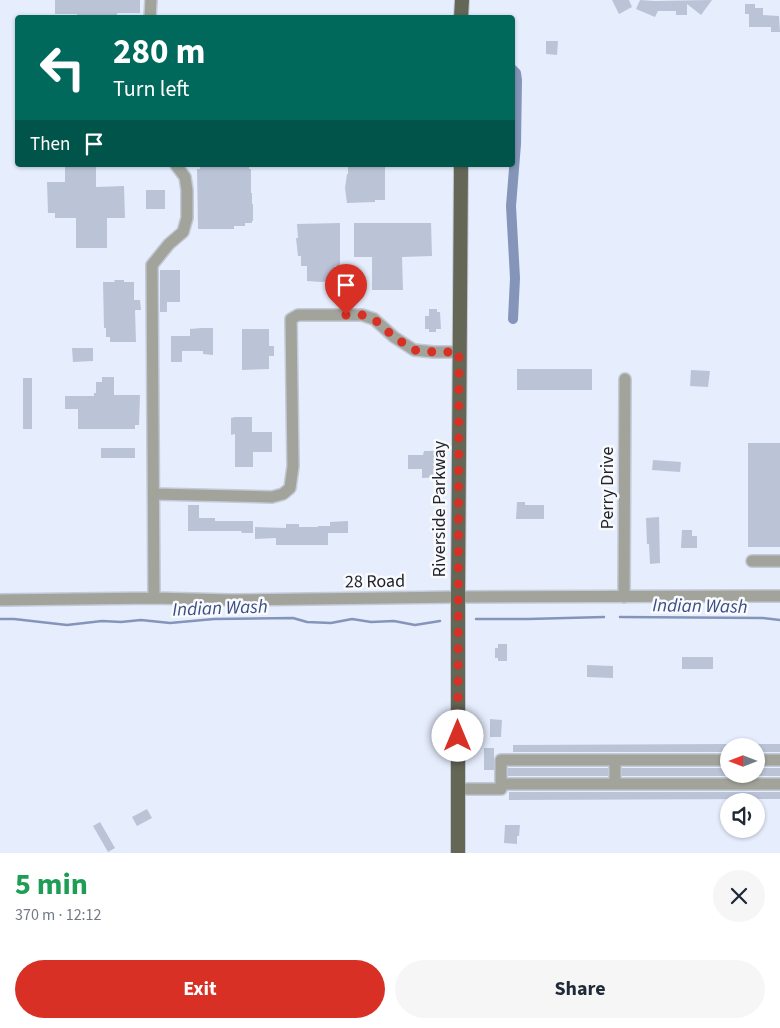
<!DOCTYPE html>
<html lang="en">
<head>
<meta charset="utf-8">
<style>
	:root { --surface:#fff; --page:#f6f6f7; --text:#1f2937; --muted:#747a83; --accent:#d93025 }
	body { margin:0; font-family:"Source Sans 3",sans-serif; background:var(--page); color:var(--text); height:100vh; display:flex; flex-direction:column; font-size:19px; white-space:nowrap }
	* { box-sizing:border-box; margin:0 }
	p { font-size:16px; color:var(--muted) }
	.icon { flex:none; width:28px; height:28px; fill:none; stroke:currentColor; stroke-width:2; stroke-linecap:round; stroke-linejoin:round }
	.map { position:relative; height:853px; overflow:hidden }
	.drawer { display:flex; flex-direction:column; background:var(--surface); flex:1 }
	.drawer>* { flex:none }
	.hud { position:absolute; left:15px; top:15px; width:500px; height:152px; border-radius:5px; box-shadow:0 1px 4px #0004; background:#00695c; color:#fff; overflow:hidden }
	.needle { width:32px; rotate:270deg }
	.tools { position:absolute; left:720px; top:738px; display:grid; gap:10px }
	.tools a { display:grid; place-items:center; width:45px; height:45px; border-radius:50%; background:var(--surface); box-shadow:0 1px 4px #0004; font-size:25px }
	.pin { position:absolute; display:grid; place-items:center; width:42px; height:42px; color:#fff; margin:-51px -21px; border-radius:50% 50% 50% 0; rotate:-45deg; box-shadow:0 0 5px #0007 }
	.pin .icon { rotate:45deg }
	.me { position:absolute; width:55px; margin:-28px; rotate:0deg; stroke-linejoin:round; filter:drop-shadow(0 0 4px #0008) }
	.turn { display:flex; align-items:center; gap:18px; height:105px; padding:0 15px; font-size:22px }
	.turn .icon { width:65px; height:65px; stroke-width:2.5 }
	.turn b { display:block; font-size:35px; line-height:42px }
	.then { display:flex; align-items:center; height:48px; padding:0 15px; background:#0003; gap:10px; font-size:19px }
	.round { display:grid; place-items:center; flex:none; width:52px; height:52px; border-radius:26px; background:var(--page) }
	.overview { display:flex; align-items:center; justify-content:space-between; height:85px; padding:0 15px }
	h1 { font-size:30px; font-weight:700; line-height:38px; color:#1e9e55 }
	.action { display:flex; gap:10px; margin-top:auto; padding:10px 15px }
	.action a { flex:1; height:58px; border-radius:30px; background:var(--accent); color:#fff; font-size:20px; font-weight:700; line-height:58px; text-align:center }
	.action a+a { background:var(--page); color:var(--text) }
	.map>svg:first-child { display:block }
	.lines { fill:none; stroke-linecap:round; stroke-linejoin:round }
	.stream { stroke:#8595ba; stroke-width:2.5 }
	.canal { stroke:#8595ba; stroke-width:10 }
	.building { fill:#bbc4d7 }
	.minor-casing { stroke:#c2c9d7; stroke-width:14 }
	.major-casing { stroke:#c2c9d7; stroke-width:16 }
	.minor { stroke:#a2a39a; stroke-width:11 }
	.major { stroke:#646656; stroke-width:14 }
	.route { stroke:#d93025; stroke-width:9; stroke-dasharray:0 16.2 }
	.labels { text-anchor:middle; stroke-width:5; stroke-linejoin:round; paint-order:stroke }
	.street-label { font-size:18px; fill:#20232a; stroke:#f9fafe }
	.water-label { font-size:19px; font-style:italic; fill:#3a4f82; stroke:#f9fafe }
</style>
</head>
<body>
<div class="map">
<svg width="780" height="853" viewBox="0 0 780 853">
	<rect width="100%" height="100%" fill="#e6edfd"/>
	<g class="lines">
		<path class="stream" d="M620,617L763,618L780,620
			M0,619H14L67,625L102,621L121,622L141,620L170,623L214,619L293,618L307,622L331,623L352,619L371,622L394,621L415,625L440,621
			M476,619H528L604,617"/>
		<path class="canal" d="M512,69L516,73L517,80L516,144L511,206L515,278L513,319"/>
	</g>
	<path class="building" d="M55,0H140V13H117V18H77V14H55Z
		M612,0H629L632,7L619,14Z
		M640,0L654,1L712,0L701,15L687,4V15H676V11H658L655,17L636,9Z
		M745,4H755V8H763V15L779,16L780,32H771V27H749V14H745Z
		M546,41H558L557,55L546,54Z
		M65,165H96V187L124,186L125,218H107V248H76V218H55V213H48L47,182H65Z
		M348,165H385V200H375V202L347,203L345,188L347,174H348Z
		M200,167H249V169H251V193H252V204H253V221H252V223H245V226H234V229H198L197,169H200Z
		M146,190H165V209H146Z
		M340,223V266H335V280L321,282L307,281V266H301V256H298L296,238H298L297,224Z
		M354,223H431L432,256L402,257L403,290H372V257H354Z
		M160,270H180V302H167V312H160Z
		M114,280H124V282H134V300H140L141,310H135L136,342H110V337H106V328H104L103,282H115Z
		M429,309H437V312H440L441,329H436V332H429V329H425V316H429Z
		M202,328H213V355L203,354V351H182V362H171V336H190V329Z
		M242,329H269V346H274V356H269V369L242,370Z
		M72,348H93V361L73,362Z
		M517,369H592V390H517Z
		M691,370L710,371L708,387L690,386Z
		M102,377H114V395H140L139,425H135V429H78V409H65V396H94V393H96V382H102Z
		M23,378H32V429H23Z
		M235,417H252V432H272V452H253V467H235V434L231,435V418Z
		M748,443H780V547H748Z
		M101,448H135V458H101Z
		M424,451H438L439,477L422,478V469H408V455H423Z
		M653,460L681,462L680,472L652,470Z
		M517,502H525V505H544V519H516Z
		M188,505H199V518H215V521H253V533H242L241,531H188Z
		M659,517L660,563L650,564L649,544H647L646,518Z
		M348,521V533H328V545H276V538L255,539V527L286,528V524H299V527H318V526H330V522Z
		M682,530H692V536H697V548H681Z
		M498,644H507V661H498V658H495V648H498Z
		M682,657H713V669H682Z
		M587,665L613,666V678L587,677Z
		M490,719L502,720L501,737H490Z
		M729,744V752H513V745Z
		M756,744H780V752H756Z
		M484,748H494V770H484Z
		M508,768H608V776H508Z
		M622,768H725V776H622Z
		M756,768H780V776H742V774H756Z
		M509,792H780V799L509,800Z
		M147,809L152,818L137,826L132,817Z
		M100,822L115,848L108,852L93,826Z
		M505,825H520L519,836H517V844L504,843Z"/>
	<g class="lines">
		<g class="minor-casing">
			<path id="minor" d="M150,18L151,0
				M154,494L272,497L283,494L290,488L293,466L291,319L298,315H362L374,319L394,337L414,350L434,352H459
				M752,561H780
				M624,597L625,379
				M154,598L152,265L169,244L183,232L187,218V190L185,177L176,165
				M0,600L154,598L232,600L458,597L780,596
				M615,760V784
				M756,760H780
				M501,784H780
				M458,789H501V760H729"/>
		</g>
		<g class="major-casing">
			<path id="major" d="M461,18L462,0
				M458,853V597L461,165"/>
		</g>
		<use href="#minor" class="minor"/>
		<use href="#major" class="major"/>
	</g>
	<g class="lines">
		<path class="route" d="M346,315H362L374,319L394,337L414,350L434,352H459L458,736"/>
	</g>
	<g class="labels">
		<g class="street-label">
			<text transform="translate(607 488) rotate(-90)" y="6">Perry Drive</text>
			<text transform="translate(439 509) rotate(-90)" y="6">Riverside Parkway</text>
			<text transform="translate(375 581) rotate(-1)" y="6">28 Road</text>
		</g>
		<g class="water-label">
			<text transform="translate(700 605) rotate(1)" y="7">Indian Wash</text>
			<text transform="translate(220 607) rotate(-2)" y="7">Indian Wash</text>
		</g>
	</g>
</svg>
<div class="tools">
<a><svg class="needle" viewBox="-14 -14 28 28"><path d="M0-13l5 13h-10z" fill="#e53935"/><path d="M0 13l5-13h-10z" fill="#747a83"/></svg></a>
<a><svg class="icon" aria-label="sound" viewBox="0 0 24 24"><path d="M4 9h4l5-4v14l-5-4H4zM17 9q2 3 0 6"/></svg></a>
</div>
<div class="pin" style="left:346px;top:315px;background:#d93025"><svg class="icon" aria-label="arrive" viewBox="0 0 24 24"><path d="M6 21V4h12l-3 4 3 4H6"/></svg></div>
<svg class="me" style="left:458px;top:736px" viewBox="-20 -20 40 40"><circle r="19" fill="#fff"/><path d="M0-13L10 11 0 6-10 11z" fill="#d93025"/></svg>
<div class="hud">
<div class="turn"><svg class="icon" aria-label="left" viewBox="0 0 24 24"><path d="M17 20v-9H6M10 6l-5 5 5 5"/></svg><div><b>280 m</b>Turn left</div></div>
<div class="then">Then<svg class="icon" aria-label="arrive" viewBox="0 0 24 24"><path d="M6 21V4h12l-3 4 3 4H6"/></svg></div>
</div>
</div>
<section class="drawer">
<div class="overview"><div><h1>5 min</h1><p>370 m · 12:12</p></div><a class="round"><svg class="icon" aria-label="close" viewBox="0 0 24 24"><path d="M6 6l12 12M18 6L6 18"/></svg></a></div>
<div class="action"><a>Exit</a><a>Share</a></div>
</section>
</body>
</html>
